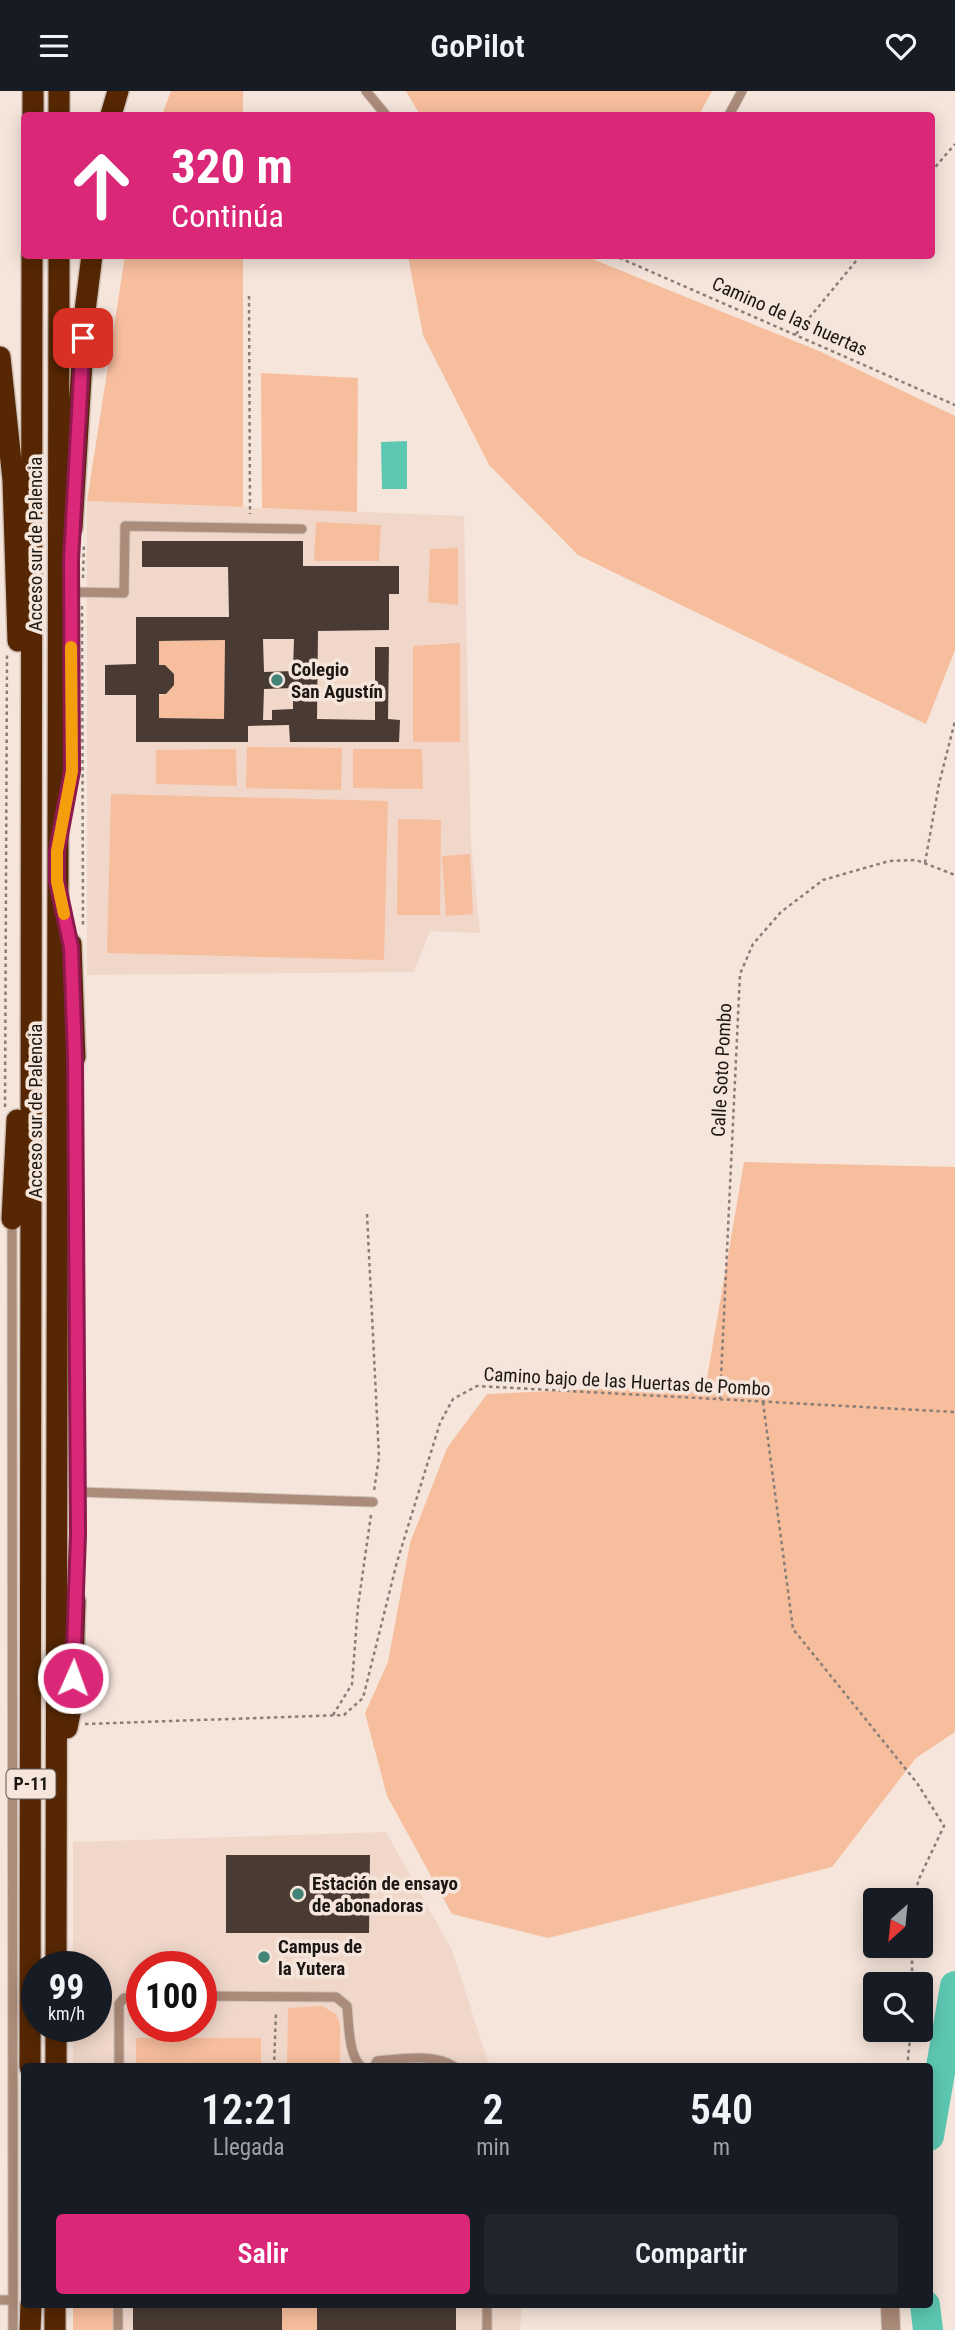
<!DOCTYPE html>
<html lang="es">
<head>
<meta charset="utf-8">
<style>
	:root { --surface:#171b24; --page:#20242c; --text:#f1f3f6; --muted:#9ea1a6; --accent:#db2777 }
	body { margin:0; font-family:"Roboto Condensed",sans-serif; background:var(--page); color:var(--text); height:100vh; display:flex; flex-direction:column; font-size:26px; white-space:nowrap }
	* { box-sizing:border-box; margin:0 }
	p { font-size:23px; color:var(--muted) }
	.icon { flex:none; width:38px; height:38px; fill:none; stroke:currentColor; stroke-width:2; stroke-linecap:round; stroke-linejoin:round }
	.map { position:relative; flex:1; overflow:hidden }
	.side { position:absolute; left:21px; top:1972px; width:912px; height:245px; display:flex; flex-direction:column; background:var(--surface); border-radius:7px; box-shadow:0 4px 18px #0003 }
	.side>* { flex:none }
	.guide { position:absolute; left:21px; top:21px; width:914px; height:147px; border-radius:7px; box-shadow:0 4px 18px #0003; background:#db2777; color:#fff; overflow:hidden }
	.needle { width:46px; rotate:207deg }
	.buttons { position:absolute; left:863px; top:1797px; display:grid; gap:14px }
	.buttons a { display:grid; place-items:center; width:70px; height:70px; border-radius:7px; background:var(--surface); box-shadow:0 4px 18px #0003; font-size:35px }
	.speed { position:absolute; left:21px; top:1860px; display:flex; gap:14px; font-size:35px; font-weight:700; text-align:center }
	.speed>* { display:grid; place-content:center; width:91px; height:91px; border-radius:50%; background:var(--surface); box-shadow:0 4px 18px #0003; line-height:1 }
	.speed small { font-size:18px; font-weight:400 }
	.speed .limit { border:10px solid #d22; background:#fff; color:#111 }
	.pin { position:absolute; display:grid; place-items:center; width:60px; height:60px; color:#fff; margin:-30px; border-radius:14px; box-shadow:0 4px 10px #0006 }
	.me { position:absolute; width:77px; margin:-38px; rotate:2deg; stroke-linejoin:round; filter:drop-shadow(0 0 5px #0008) }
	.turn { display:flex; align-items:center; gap:24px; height:147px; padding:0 35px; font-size:32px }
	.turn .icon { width:91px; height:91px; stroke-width:2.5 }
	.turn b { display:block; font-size:49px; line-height:60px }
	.eta { display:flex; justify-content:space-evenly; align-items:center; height:119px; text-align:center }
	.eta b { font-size:42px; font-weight:600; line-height:49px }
	.primary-button { display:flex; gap:14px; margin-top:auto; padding:14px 35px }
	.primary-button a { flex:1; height:80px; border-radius:7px; background:var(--accent); color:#fff; font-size:28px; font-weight:600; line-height:80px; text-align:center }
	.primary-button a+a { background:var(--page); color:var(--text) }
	header { display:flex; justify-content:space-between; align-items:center; height:91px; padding:0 35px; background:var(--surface); font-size:32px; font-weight:600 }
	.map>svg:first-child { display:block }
	.built { fill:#f0d7ca; fill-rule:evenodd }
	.green { fill:#f7be9d }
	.water { fill:#5dc8b2 }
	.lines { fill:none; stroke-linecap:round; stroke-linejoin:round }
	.river { stroke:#5dc8b2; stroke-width:30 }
	.building { fill:#493b34; fill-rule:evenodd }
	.lane-casing { stroke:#cfc0b7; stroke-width:11 }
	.street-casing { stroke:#cfc0b7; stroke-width:20 }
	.highway-casing { stroke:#cfc0b7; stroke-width:24 }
	.path { stroke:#8a7e78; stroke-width:2.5; stroke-dasharray:3.5 3.5; stroke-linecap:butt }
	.lane { stroke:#ab8b79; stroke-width:9 }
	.street { stroke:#ab8b79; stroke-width:18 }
	.highway { stroke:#562702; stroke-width:21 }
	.route-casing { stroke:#8e194d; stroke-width:18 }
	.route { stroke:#db2777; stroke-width:12 }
	.slow { stroke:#f59e0b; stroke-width:12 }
	.poi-dot { fill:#428577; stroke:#f6e5db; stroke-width:2.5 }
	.labels { text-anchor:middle; stroke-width:7; stroke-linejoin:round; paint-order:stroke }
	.shield { fill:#f6e5db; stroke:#5e5550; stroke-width:2 }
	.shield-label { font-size:18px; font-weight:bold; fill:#1d1714 }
	.street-label { font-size:19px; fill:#1d1714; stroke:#f6e5db }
	.poi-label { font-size:19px; font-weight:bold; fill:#1d1714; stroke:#f6e5db; text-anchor:start }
</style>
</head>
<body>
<header><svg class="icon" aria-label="menu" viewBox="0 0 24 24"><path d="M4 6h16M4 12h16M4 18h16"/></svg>GoPilot<svg class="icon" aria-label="heart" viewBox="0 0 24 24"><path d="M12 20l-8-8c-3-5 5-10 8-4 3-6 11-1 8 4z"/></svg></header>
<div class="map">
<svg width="955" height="2239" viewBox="0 0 955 2239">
	<rect width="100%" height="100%" fill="#f6e5db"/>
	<path class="built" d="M87,410L464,425L471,754L480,842L430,840L414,881L87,884Z
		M386,1741L451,1857L490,1976H73V1936H96V1876H73V1751ZM142,1876H201V1936H142Z
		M73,2214H522L520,2239H73Z"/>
	<path class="green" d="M171,0H243V24H162Z
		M406,0H712L699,24H420Z
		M125,165H243V416L87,410Z
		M408,165H585L819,260L955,325V559L926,633L578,464L489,374L423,244Z
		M261,282L358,287L357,421L262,417Z
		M316,431L381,434L379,470H314Z
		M458,457V514L428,511L430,458Z
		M225,549L224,628L159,627V604L166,603L174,594V583L165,574H159V550Z
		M460,552V651H413V555Z
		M247,656L342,657L341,699L246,697Z
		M236,658L237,695L156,693V659Z
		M353,658H422L423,698L353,697Z
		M111,703L388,710L384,869L107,862Z
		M398,728L441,729L440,824H397Z
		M470,763L473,823L446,825L442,765Z
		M744,1071L955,1076V1641L916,1667L832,1776L548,1847L452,1823L387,1705L365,1622L388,1571L410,1452L447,1357L487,1303L706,1293Z
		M322,1915L336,1923L340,1933V1976H287L288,1917Z
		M136,1947H261V1976H136Z
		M73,2214H113V2239H73Z
		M282,2214H317V2239H282Z"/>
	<path class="water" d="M407,350V398H382L381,351Z"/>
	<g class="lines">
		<path class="river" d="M929,2045L955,1895
			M925,2214L928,2239"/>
	</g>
	<path class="building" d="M142,450H303V475H399V503H389V539L318,540L317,628L375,629V556H389L388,628L400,629L399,651H290L289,634L248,635V651H136V604H105V574L136,573V526H229L228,476H142ZM263,548H294L293,580L264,581ZM225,549L224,628L159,627V603H166L174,594V583L165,574H159V550ZM293,597V618L272,619V629H263L264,598Z
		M226,1764H370L369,1842H226Z
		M133,2214H282V2239H133Z
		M317,2214H456V2239H317Z"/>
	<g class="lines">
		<g class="lane-casing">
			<path id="lane" d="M366,0L386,24
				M729,24L742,0
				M71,501L124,502L125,435L302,438
				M75,966L78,1206L75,1509
				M12,1128L13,2239
				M78,1401L373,1411
				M201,1905L336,1906L347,1915C349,1931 348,1966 362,1976
				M119,1976V1913L124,1907L142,1905
				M374,1976L377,1970C400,1968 435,1962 455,1976
				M0,2209H13
				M487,2214V2239
				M118,2239V2214"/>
		</g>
		<g class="street-casing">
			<path id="street" d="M890,2214L891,2239"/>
		</g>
		<g class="highway-casing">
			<path id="highway" d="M33,24V0
				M59,24V0
				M111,24L118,0
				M0,266L13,389L18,550
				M72,437L85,220L92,164
				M71,853L75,966
				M12,1128L17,1029
				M67,1637L72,1612L75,1510
				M56,1876L59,164
				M30,1976L32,164
				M56,1976V1936
				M30,2239L31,2214
				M55,2239V2214"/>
		</g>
		<path class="path" d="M931,81L955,53
			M613,164L955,314
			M249,205L250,423
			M796,243L861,164
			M83,487L84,452
			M82,515L83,837
			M925,772L939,693L955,630
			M5,1016L7,564
			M367,1123L379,1366L374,1400
			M720,1308L740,883L753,853L781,821L823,789L889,770L916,769L955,784
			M763,1311L793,1538L917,1692L944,1735L918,1790L916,1810
			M333,1624L352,1593L358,1515L371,1424
			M85,1633L344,1624L363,1607L397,1471L440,1332L453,1308L477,1295L955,1321
			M912,1894V1855
			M274,1976L276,1920
			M907,1976L911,1939"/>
		<use href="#lane" class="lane"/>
		<use href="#street" class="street"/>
		<use href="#highway" class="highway"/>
	</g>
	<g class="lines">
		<g class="route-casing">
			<path id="route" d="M73,1587L78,1443L75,966L71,856L57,790V760L72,680L71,469L83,247"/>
		</g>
		<use href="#route" class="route"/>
		<path class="slow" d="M64,823L57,790V760L72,680L71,556"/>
	</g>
	<g class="poi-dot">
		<circle cx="277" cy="589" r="7"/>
		<circle cx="298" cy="1803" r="7"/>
		<circle cx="264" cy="1866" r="7"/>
	</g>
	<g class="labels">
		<rect class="shield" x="6.5" y="1678.5" width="49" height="29" rx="5"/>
		<g class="shield-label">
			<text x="31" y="1699">P-11</text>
		</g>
		<g class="street-label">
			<text transform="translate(790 225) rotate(24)" y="7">Camino de las huertas</text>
			<text transform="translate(35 453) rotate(-90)" y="7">Acceso sur de Palencia</text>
			<text transform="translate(721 979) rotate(-87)" y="7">Calle Soto Pombo</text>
			<text transform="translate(35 1020) rotate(-90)" y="7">Acceso sur de Palencia</text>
			<text transform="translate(627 1290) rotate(3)" y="7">Camino bajo de las Huertas de Pombo</text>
		</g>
		<g class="poi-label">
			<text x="291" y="585">Colegio<tspan x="291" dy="22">San Agustín</tspan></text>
			<text x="312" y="1799">Estación de ensayo<tspan x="312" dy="22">de abonadoras</tspan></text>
			<text x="278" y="1862">Campus de<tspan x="278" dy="22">la Yutera</tspan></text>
		</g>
	</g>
</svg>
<div class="buttons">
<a><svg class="needle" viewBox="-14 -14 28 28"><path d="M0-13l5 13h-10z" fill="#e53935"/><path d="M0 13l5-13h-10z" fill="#9ea1a6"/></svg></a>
<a><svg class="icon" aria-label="search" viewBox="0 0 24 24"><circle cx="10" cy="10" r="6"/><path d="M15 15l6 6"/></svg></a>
</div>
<div class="speed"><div>99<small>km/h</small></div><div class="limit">100</div></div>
<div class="pin" style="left:83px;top:247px;background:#d93025"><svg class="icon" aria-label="arrive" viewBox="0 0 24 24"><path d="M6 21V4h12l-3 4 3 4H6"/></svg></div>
<svg class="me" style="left:73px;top:1587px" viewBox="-20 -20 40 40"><circle r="17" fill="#db2777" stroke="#fff" stroke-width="3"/><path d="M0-11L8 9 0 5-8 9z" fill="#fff"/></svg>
<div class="guide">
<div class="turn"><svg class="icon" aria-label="ahead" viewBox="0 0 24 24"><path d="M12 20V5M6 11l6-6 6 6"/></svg><div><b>320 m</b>Continúa</div></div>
</div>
<section class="side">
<div class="eta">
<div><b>12:21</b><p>Llegada</p></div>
<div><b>2</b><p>min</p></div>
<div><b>540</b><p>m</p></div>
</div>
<div class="primary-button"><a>Salir</a><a>Compartir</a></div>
</section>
</div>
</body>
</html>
